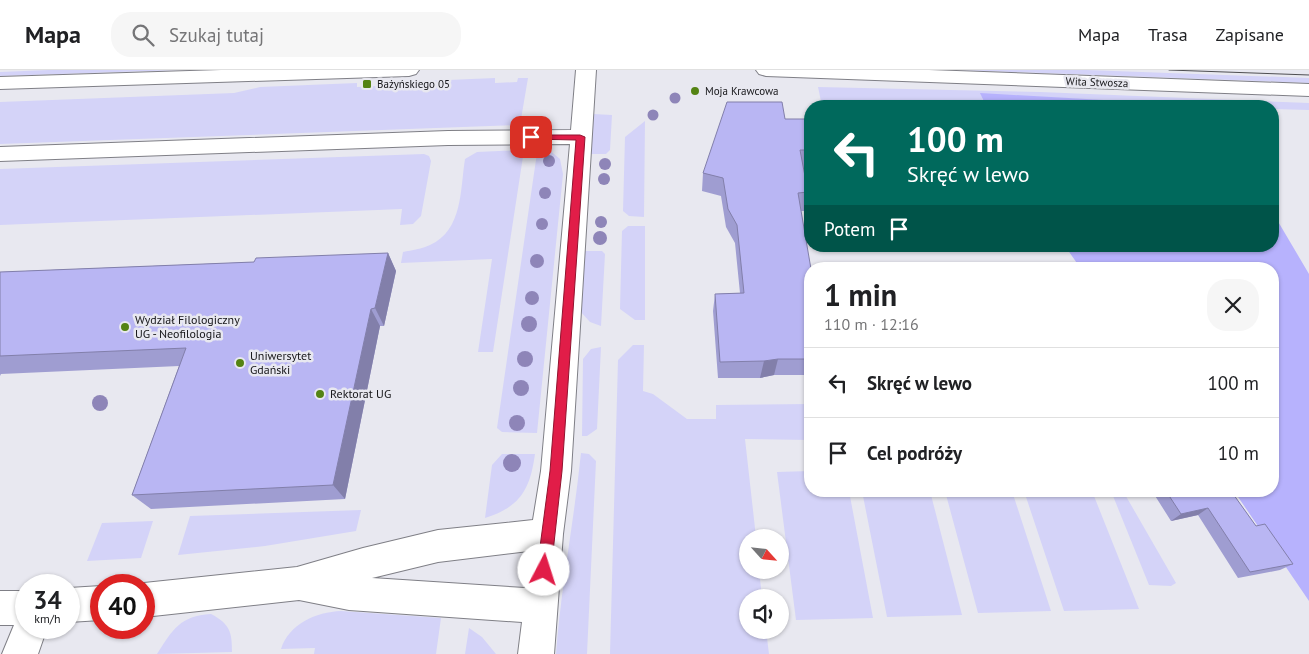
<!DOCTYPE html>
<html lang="pl">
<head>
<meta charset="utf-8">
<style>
	:root { --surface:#fff; --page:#f6f6f6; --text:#202124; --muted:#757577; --line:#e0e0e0 }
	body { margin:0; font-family:"PT Sans",sans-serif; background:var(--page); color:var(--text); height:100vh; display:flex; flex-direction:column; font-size:19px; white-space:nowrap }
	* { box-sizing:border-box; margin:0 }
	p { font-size:16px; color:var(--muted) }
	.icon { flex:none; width:28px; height:28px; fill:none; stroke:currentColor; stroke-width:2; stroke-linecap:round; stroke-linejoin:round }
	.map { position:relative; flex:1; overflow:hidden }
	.panel { position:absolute; left:804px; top:192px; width:475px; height:235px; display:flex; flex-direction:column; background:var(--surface); border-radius:20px; box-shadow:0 1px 4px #0004 }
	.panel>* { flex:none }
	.hud { position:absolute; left:804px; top:30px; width:475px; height:152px; border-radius:20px; box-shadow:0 1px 4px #0004; background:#00695c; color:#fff; overflow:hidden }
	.needle { width:32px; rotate:117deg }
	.fabs { position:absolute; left:739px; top:459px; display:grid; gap:10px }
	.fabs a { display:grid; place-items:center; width:50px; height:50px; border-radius:50%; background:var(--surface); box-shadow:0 1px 4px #0004; font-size:25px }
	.speed { position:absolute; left:15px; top:504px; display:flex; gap:10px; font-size:25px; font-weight:700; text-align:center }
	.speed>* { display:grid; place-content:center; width:65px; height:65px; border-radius:50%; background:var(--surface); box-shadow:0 1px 4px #0004; line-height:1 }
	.speed small { font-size:12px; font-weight:400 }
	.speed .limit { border:8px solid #d22; background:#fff; color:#111 }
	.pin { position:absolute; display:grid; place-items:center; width:42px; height:42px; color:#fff; margin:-21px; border-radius:10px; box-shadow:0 2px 8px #0006 }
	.me { position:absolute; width:55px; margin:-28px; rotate:5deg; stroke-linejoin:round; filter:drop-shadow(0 0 4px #0008) }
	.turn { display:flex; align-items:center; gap:18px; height:105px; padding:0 20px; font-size:22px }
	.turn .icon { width:65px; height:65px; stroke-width:2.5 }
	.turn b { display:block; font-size:35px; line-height:42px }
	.then { display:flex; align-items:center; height:48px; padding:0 20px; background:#0003; gap:10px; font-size:19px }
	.round { display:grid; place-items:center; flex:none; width:52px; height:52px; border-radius:20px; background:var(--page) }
	.summary { display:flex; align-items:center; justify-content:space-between; height:85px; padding:0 20px }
	h1 { font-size:30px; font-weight:800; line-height:38px }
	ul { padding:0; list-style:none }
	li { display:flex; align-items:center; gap:15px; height:70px; padding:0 20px; border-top:1px solid var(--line) }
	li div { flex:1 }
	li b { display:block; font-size:19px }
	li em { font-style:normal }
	header { display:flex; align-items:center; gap:30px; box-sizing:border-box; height:70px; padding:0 25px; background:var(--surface); border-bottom:1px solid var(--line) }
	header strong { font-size:24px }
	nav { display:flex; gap:28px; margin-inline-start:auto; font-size:18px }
	.search { width:350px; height:45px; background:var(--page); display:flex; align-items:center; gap:12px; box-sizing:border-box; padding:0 18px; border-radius:20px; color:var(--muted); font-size:19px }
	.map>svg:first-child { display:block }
	.green { fill:#d4d3f8 }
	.forest { fill:#b7b2fd }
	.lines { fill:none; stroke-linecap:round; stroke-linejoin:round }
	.minor-casing { stroke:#7f7f86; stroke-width:2 }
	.minor { fill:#fff; fill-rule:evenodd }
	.tram { stroke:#4e4e52; stroke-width:1 }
	.tree { fill:#8e85b8 }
	.wall { fill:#9f9dd1 }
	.shaded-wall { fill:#827faa }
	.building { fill:#b9b6f3; stroke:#827faa }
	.route { fill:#e11d48; stroke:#92132f }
	.poi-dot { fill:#548313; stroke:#e8e8f0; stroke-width:2 }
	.labels { text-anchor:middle; stroke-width:5; stroke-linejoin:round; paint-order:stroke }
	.far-street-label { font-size:11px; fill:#151518; stroke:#e8e8f0 }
	.far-poi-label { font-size:11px; fill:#151518; stroke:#e8e8f0; text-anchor:start }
	.poi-label { font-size:12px; fill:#151518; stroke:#e8e8f0; text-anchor:start }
</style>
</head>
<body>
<header>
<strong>Mapa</strong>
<div class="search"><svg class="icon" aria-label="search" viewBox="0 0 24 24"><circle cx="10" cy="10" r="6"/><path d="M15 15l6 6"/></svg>Szukaj tutaj</div>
<nav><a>Mapa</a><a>Trasa</a><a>Zapisane</a></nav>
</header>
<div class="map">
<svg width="1309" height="584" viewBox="0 0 1309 584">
	<rect width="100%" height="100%" fill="#e8e8f0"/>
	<path class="green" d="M49,0H178L0,6V2Z
		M961,0H1086L1309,8V13Z
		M495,8V13L517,12L518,8H528L520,55L0,74V32L234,23L260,17L357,13V17L376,16L378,13Z
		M818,17L1040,22L1309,33V40L1273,39L1272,36H1209L981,24L983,30H825L826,36H822Z
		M593,44L612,45L610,80L606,84H591Z
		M645,51L644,147L629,146L623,141L625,67Z
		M538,76L548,79L560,89L563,104L537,363L502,362L497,358Z
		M524,80L493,282H478L492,189L401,193L403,182C412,180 422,179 430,175C463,160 460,120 465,89L477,82Z
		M424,84L429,86L431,91L421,146L413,154L400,155L402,139L0,155V99Z
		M628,156H645V250H635L620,239L622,161Z
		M585,181H602L605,184L601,256L590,252L580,241Z
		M633,275H644L643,321L653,324L687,349H716V335L810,334V370L745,369L756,467L748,468V500H759L762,527L748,528V560H766L769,584H610L618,290Z
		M601,277L597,359L587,366H582L583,289L591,279Z
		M581,383L589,384L596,391L587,584H556C561,517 574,451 581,383Z
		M502,384H535C530,420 520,437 485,448L492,395Z
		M810,401V421H849L873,548L796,550L777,402Z
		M862,421H930L962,545L887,547Z
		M945,421H1012L1051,541L978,543Z
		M1024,421H1092L1139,539L1064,541Z
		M1111,421H1123L1176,513L1171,516L1149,515Z
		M361,440L356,461L265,476L178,485L190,446Z
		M153,451L141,488L87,491L102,453Z
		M341,541L441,548L436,584H314L315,578L281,579C289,554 316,542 341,541Z
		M211,544C230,554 232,562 232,582L157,584C173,559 180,546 211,544Z
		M469,558L482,567L496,584H465Z"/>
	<path class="forest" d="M980,23L1209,36H986Z
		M1273,143L1309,204V531L1234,421H1272V199H1081L1065,176H1272Z"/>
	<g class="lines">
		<g class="minor-casing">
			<path id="minor" d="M221,0H419L416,4L409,6L0,19V7Z
				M576,0H596L571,401L563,464L554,584H518L522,552L349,540L299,530L144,547V515H139L144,513L297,497L363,478L438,460L533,450L541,401L570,74L448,75L0,91V77L448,61L571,60ZM529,481L525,518L372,508L438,492Z
				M756,0H929L1309,14V26L766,6L759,4Z
				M101,516V550L69,552V518Z
				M0,521H26V558H47L38,584H2L14,555H0Z"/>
		</g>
		<use href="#minor" class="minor"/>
		<path class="tram" d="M1169,0L1309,5"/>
	</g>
	<g class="tree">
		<circle cx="675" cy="28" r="5.5"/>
		<circle cx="653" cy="45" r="5.5"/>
		<circle cx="549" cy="91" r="6"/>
		<circle cx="605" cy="94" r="6"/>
		<circle cx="604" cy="109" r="6"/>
		<circle cx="545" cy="123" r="6"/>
		<circle cx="601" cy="152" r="6"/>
		<circle cx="542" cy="154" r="6"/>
		<circle cx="600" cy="168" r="7"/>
		<circle cx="537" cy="191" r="7"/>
		<circle cx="532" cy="228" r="7"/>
		<circle cx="529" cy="254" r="8"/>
		<circle cx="525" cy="289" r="8"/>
		<circle cx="521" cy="318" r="8"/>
		<circle cx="100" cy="333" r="8"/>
		<circle cx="517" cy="353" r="8"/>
		<circle cx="512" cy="393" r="9"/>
	</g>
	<path class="wall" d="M785,49H810V98H803L808,122L804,141H801L810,199V305H774L760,308H718L713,241L715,224L740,223L735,173L726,157L721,126L702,121L703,103Z
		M388,183L396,201L384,256H380L345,429L151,439L132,425L179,296L1,304L0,306V202L254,192Z
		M1152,421H1231L1256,456L1293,494L1280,500L1238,508L1198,445L1171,451Z"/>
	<path class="shaded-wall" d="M388,183L396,201L384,256L375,238Z
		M371,239L380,256L345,429L333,415Z
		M778,289L774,305L760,308L764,291Z
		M1208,438L1198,445L1171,451L1181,444Z"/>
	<path class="building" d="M727,32H782L785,49H810V80H800L808,122L798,123L811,199L810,289H778L764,291L720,292L715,224L744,223L737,155L728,139L723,108L703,103Z
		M388,183L375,238L371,239L333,415L132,425L186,278L0,286V202L254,192L256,188Z
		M1166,421H1231L1256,456L1265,454L1293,494L1250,502L1208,438L1181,444Z"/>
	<path class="route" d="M528,65H580L585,67L562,401L551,500L549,505L544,507L539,505L537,500L550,401L576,70L531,69L527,67Z"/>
	<g class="poi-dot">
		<rect x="362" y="9" width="10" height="10" rx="2.5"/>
		<circle cx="695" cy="21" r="5"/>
		<circle cx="125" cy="257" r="5"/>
		<circle cx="240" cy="293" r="5"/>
		<circle cx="320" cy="324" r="5"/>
	</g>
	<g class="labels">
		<g class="far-street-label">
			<text transform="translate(1097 12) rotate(2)" y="4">Wita Stwosza</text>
		</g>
		<g class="far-poi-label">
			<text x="377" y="18">Bażyńskiego 05</text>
			<text x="705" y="25">Moja Krawcowa</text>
		</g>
		<g class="poi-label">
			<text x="135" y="254">Wydział Filologiczny<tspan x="135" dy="14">UG - Neofilologia</tspan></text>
			<text x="250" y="290">Uniwersytet<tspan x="250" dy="14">Gdański</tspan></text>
			<text x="330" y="328">Rektorat UG</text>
		</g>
	</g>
</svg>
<div class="fabs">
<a><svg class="needle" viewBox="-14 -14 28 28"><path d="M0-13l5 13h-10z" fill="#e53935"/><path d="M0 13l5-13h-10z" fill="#757577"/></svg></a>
<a><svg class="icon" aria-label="sound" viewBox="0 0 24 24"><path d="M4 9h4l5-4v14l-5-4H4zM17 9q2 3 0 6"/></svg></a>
</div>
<div class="speed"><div>34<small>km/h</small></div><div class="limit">40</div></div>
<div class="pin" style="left:531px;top:67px;background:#d93025"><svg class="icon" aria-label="arrive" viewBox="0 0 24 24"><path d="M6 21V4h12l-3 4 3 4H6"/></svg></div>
<svg class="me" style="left:544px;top:500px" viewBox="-20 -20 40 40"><circle r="19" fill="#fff"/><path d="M0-13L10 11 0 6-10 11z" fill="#e11d48"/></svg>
<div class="hud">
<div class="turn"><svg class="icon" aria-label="left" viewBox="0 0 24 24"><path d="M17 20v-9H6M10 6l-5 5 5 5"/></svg><div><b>100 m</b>Skręć w lewo</div></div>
<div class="then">Potem<svg class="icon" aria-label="arrive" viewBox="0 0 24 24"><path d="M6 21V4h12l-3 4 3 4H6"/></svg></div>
</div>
<section class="panel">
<div class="summary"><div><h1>1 min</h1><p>110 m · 12:16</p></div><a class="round"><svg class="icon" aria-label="close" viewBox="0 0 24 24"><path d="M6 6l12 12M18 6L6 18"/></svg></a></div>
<ul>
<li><svg class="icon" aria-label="left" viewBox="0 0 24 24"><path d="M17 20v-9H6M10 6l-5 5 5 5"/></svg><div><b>Skręć w lewo</b></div><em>100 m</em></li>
<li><svg class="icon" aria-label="arrive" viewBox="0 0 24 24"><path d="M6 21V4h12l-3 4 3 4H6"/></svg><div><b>Cel podróży</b></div><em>10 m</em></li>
</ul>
</section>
</div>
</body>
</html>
